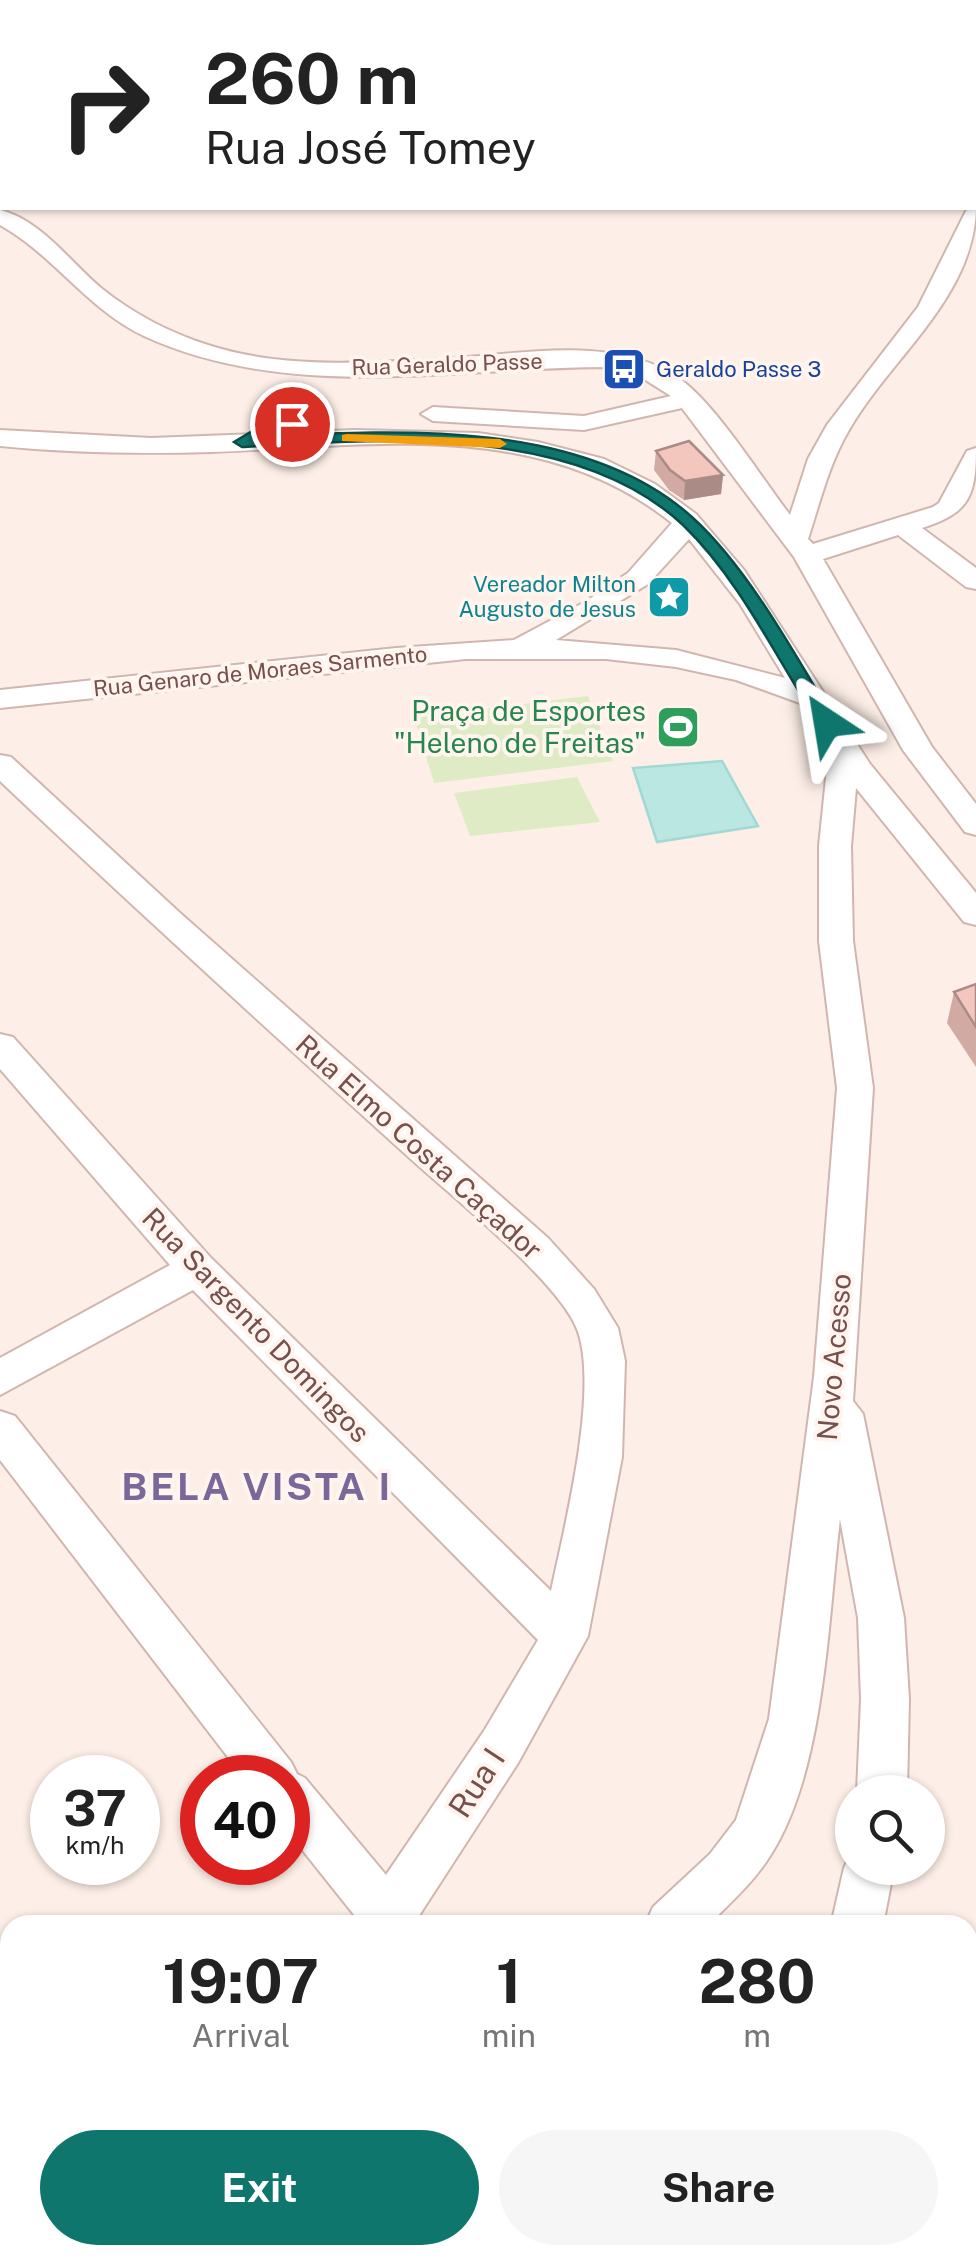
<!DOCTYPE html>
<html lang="en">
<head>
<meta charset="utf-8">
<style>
	:root { --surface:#fff; --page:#f6f6f6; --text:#222; --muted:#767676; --accent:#0f766e }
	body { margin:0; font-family:"Public Sans",sans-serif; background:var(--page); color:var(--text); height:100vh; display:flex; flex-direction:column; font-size:38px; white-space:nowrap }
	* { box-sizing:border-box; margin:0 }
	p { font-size:32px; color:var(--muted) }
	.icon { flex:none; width:55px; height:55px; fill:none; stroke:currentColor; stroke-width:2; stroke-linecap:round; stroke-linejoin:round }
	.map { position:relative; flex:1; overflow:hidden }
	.details { position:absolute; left:0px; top:1915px; width:978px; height:350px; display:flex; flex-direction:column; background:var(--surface); border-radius:30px 30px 0 0; box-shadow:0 2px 8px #0004 }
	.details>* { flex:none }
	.hud { position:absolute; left:0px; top:0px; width:978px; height:210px; box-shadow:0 2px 8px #0004; background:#fff; color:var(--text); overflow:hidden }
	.buttons { position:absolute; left:835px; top:1775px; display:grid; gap:20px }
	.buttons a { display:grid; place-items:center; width:110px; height:110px; border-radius:50%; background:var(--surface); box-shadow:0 2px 8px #0004; font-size:50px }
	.speed { position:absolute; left:30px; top:1755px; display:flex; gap:20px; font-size:50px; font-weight:700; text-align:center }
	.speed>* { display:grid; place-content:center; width:130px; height:130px; border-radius:50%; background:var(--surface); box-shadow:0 2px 8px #0004; line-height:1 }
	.speed small { font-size:25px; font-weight:400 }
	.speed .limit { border:15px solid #d22; background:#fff; color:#111 }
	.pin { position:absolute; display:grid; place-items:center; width:85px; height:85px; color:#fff; margin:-42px; border:5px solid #fff; border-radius:50%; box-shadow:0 2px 10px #0007 }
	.me { position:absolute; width:110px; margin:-55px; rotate:327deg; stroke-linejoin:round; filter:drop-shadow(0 0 8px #0008) }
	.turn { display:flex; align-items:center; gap:35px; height:210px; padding:0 40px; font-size:45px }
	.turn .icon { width:130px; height:130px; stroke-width:2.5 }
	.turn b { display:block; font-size:70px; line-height:85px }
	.eta { display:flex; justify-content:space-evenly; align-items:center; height:170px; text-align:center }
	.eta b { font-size:60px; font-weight:700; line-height:70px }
	.primary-button { display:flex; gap:20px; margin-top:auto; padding:20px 40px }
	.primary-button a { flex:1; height:115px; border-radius:60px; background:var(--accent); color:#fff; font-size:40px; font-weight:700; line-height:115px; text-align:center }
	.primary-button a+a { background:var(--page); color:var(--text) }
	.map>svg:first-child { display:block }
	.green { fill:#deebc5 }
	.water { fill:#bbe7e3; stroke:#a1d9d4; stroke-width:2.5 }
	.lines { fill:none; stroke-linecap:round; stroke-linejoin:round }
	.river { fill:#bbe7e3; fill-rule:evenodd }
	.minor-casing { stroke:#d1b6af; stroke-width:4 }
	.minor { fill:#fff; fill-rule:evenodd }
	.wall { fill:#d1aaa3 }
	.shaded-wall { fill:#aa8b85 }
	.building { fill:#f3c6be; stroke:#aa8b85; stroke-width:2.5 }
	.route { fill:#0f766e; stroke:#0a4d48; stroke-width:2.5 }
	.slow { fill:#f59e0b }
	.labels { text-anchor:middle; stroke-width:8; stroke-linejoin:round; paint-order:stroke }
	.far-street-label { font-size:22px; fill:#774f4b; stroke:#fff4ee }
	.far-transit-label { font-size:22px; fill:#164399; stroke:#fff4ee; text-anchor:start }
	.far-culture-label { font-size:22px; fill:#0d838f; stroke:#fff4ee; text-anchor:end }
	.leisure-label { font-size:28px; fill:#27864d; stroke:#fff4ee; text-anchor:end }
	.street-label { font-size:28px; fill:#774f4b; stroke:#fff4ee }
	.near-street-label { font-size:32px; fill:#774f4b; stroke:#fff4ee }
	.district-label { font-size:38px; font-weight:bold; letter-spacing:2.5px; fill:#7c679b; stroke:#fff4ee }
</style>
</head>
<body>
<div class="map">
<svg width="976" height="2265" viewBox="0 0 976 2265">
	<rect width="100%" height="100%" fill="#fdefe7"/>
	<path class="green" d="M588,696L613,761L434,783L414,717Z
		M577,777L600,822L470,836L454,793Z"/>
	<path class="water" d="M722,761L758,826L657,842L633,768Z"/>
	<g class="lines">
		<path class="river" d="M544,0H573L575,2H546Z
			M975,4H976V20H975Z"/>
		<g class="minor-casing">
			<path id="minor" d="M43,0H65L67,2H45Z
				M0,39H2V53H0Z
				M2,70V85L0,86V71Z
				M975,176H976V190H975Z
				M976,205C976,296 891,357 849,430C829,464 820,502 808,539L813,544L933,507L939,503L967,451L976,448C976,497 969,513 922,528L976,568V589L966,587L898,535L823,559L932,747L976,804V835L965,832L903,750L794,557L682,408L584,430L433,421L421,414L433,407L584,416L671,396L644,379L611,367C457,367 290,403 144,336C87,309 54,255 0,225V210C41,220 70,262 101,288C132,313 170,333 208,345C281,369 366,363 442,359C516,355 615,333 680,379C717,406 760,476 790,515L808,459L827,425L918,307L966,211Z
				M0,430L151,438L355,430L478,433L538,442L604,459L655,484L696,514L744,570L870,764L976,893V925L964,922L856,788L851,846L853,941L873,1088L853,1401L863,1414L904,1618L909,1699L907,1792H857L861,1699L858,1618L840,1519C828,1619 825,1771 770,1856C753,1883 730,1903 708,1925H645L653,1907L710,1854L736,1820L769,1719L814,1377L837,1088L819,941V846L829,749L800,703L736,680L676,667L606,659H466L0,708V690L396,648L514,640L585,602L628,573L672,523C540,417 370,446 212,452C141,454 71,453 0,446ZM689,539L740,604L785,678L676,650L556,640L648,584Z
				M0,755L11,757L180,913L548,1238L594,1289L618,1328L625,1361L622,1457L588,1636L518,1763L413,1925H357L359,1921L288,1832V1778H244L0,1460V1411L15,1416L291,1762L297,1774L305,1778L386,1875L484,1731L538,1640L193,1290L0,1395V1358L170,1265L0,1069V1034L13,1037L211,1258L551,1591C564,1529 600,1388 577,1329C557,1279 445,1191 402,1151C267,1029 132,906 0,781Z
				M852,1850V1868H894L883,1925H831L844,1868Z
				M0,1975L10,1980V2045L0,2041Z
				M58,2255H230L226,2265H54Z
				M758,2255H816L814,2265H756Z"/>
		</g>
		<use href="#minor" class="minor"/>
	</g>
	<path class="wall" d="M656,451L723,475L721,494L684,500L669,490L654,470Z
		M976,984V1067L947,1023L954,992Z"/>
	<path class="shaded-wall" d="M723,475L721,494L684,500L685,481Z"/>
	<path class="building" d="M689,441L723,475L685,481L670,470L656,451Z
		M976,984V1027L954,992Z"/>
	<path class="route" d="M292,419L297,421V427L264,437C399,429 586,420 693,518C749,569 797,658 836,723L834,727H821C777,660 741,581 683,525C574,423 379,439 242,447L234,442L257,428Z"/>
	<path class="slow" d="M347,434L500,439L507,444L500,448L342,441V435Z"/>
	<defs>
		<g id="bus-square" transform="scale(2.25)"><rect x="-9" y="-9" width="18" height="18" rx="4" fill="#1a4fb4" stroke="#fff4ee"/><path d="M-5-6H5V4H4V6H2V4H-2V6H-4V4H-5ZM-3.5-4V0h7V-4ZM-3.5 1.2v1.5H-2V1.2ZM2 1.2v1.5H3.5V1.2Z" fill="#fff"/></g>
		<g id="sight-square" transform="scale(2.25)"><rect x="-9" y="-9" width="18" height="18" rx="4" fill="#0f9aa8" stroke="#fff4ee"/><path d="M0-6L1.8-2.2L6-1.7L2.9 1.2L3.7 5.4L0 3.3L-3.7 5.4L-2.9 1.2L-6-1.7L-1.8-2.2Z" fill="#fff"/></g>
		<g id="stadium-square" transform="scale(2.25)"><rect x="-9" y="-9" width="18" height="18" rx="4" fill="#2e9e5b" stroke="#fff4ee"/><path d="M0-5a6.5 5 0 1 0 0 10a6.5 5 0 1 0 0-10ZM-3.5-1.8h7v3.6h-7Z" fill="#fff"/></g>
	</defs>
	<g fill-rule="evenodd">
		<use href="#bus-square" x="624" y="369"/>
		<use href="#sight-square" x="669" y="597"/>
		<use href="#stadium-square" x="678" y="727"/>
	</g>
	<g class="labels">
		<g class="far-street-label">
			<text transform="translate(447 364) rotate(-2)" y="8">Rua Geraldo Passe</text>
			<text transform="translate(260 671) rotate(-6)" y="8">Rua Genaro de Moraes Sarmento</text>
		</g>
		<g class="far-transit-label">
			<text x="656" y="377">Geraldo Passe 3</text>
		</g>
		<g class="far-culture-label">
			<text x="636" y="592">Vereador Milton<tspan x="636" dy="25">Augusto de Jesus</tspan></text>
		</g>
		<g class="leisure-label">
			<text x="646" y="721">Praça de Esportes<tspan x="646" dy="32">"Heleno de Freitas"</tspan></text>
		</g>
		<g class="street-label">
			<text transform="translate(419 1147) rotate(42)" y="10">Rua Elmo Costa Caçador</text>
			<text transform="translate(256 1325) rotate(46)" y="10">Rua Sargento Domingos</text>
			<text transform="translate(834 1357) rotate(-85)" y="10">Novo Acesso</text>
		</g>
		<g class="near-street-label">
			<text transform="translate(477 1783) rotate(-57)" y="11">Rua I</text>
		</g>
		<g class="district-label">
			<text x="257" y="1500">BELA VISTA I</text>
		</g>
	</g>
</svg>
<div class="buttons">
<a><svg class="icon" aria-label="search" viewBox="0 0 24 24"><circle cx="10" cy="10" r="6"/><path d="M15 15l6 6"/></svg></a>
</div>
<div class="speed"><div>37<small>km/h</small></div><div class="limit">40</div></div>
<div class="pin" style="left:292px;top:424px;background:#d93025"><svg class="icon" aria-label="arrive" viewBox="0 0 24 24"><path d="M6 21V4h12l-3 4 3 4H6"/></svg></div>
<svg class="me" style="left:827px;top:723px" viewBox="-20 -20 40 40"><path d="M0-17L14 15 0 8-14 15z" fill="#0f766e" stroke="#fff" stroke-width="4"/></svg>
<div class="hud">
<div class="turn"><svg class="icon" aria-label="right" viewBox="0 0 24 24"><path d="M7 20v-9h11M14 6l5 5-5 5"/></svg><div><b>260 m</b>Rua José Tomey</div></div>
</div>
<section class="details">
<div class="eta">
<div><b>19:07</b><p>Arrival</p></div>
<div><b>1</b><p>min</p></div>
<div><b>280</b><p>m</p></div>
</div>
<div class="primary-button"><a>Exit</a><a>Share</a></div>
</section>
</div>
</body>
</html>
